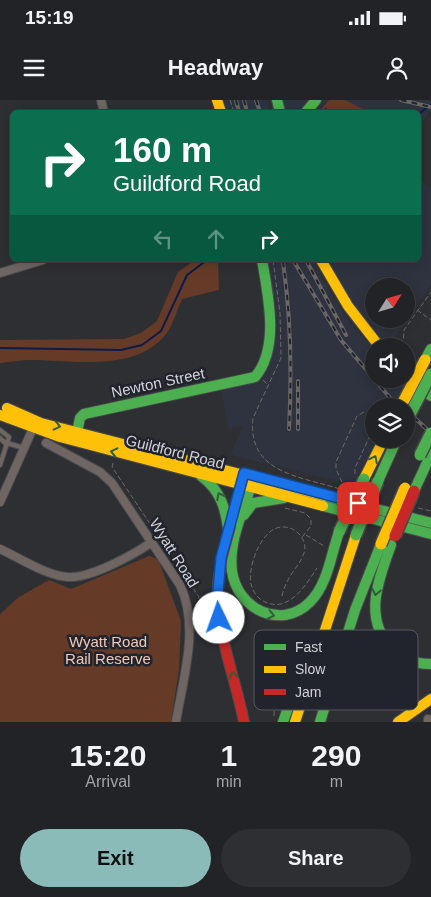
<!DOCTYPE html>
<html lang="en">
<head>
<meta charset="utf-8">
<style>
	:root { --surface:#222326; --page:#2e2f32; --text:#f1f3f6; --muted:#a2a4a7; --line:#3f4043; --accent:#8bbbb9 }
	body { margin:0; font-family:Helvetica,sans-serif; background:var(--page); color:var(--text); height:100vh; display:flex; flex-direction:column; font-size:19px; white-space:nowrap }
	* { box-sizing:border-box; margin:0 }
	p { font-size:16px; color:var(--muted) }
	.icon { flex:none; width:28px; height:28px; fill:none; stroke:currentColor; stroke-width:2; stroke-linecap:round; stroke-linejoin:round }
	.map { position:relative; height:622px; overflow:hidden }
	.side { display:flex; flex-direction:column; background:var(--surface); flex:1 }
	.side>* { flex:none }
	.banner { position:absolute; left:10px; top:10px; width:411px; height:152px; border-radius:8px; box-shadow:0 2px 12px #0003,0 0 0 1px var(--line); background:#0b6e4f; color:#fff; overflow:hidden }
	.needle { width:32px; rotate:53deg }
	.controls { position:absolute; left:365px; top:178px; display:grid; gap:10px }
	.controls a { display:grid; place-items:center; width:50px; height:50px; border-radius:50%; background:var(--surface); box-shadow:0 2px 12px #0003,0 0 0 1px var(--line); font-size:25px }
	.pin { position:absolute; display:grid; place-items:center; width:42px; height:42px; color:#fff; margin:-21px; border-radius:10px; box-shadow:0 2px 8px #0006 }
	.me { position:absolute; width:55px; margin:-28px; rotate:357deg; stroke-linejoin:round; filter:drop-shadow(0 0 4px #0008) }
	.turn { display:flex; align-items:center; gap:18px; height:105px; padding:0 20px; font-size:22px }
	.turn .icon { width:65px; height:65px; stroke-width:2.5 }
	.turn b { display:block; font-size:35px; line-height:42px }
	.lanes { display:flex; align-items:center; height:48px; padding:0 20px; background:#0003; justify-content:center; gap:25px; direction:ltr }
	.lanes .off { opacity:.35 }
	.eta { display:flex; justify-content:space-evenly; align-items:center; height:85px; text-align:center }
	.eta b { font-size:30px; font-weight:700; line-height:35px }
	.action { display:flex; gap:10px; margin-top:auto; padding:10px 20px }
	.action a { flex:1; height:58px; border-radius:30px; background:var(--accent); color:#111; font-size:20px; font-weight:700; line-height:58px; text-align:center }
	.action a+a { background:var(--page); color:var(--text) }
	.status { display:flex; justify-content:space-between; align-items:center; height:35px; padding:0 25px; background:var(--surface); direction:ltr }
	.status svg { height:14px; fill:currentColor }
	header { display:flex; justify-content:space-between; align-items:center; height:65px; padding:0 20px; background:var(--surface); font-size:22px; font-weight:700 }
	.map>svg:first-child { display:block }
	.built { fill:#2e333f; fill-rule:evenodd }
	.green { fill:#653b28 }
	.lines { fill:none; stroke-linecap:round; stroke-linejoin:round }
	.stream { stroke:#0c1a4c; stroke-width:2 }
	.lane-casing { stroke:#494a4c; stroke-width:6 }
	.street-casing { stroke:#494a4c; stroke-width:10 }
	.fast-casing { stroke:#494a4c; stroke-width:12 }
	.slow-casing { stroke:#494a4c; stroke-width:12 }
	.jam-casing { stroke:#494a4c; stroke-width:12 }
	.path { stroke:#6e6968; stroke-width:1; stroke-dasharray:5 2.5; stroke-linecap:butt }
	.lane { stroke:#6f6663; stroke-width:4 }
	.street { stroke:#6f6663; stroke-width:8 }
	.fast { stroke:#4caf50; stroke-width:10 }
	.slow { stroke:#ffc107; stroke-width:10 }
	.jam { stroke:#c62828; stroke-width:10 }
	.rail-casing { stroke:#6a6666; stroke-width:4 }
	.rail { stroke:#21242c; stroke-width:2; stroke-dasharray:5.5; stroke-linecap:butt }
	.fast-bridge-casing { stroke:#494a4c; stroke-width:14; stroke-linecap:butt }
	.slow-bridge-casing { stroke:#494a4c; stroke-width:14; stroke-linecap:butt }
	.jam-bridge-casing { stroke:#494a4c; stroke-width:14; stroke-linecap:butt }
	.fast-bridge { stroke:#4caf50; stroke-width:11 }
	.slow-bridge { stroke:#ffc107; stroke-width:11 }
	.jam-bridge { stroke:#c62828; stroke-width:11 }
	.oneway { stroke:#325c3a }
	.route-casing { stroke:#114b97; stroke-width:12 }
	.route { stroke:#1a73e8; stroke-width:9 }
	.labels { text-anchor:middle; stroke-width:5; stroke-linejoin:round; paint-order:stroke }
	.street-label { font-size:15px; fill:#d0d2d7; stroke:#21242c }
	.park-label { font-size:15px; fill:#f2c9b7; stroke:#21242c }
	.key { fill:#21242c; stroke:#56585f; stroke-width:1 }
	.key-label { font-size:14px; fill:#d0d2d7 }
</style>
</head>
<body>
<div class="status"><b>15:19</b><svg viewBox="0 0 49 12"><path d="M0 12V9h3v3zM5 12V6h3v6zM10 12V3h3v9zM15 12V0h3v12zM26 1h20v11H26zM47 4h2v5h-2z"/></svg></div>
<header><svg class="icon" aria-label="menu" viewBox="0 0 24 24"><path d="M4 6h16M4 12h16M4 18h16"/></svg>Headway<svg class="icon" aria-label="person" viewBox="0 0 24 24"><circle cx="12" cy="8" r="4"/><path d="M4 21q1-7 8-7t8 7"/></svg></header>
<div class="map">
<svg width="431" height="622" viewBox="0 0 431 622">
	<rect width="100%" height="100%" fill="#2e2f33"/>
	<path class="built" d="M223,0H267L270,12H227Z
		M277,0H431V10L419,27V12H280Z
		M419,79L431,88V185L389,246H379L322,160H419ZM374,186H406V219H374Z
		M265,160H315L323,180L355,230L374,249V279H403L413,289L404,306H374V339H387L362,387L230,355L243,326L228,328L221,289L260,280L270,261L275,203Z"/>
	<path class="green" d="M329,0H345L369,12H319Z
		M195,160H218L219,190L182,199C177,210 173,225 166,234C135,273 73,260 31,260C21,260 10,262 0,263V240L124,239L141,233L157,221L178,172Z
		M149,456L158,459L181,521L179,569L171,622H0V514L19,497L49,480L71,489Z"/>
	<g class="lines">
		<path class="stream" d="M326,9L328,12
			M419,14L431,4
			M0,248L121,250L142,245L161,231L187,175L207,160"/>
		<g class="lane-casing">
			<path id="lane" d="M0,330L9,337L0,365
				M0,338L7,345
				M7,343L24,348"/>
		</g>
		<g class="street-casing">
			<path id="street" d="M101,0L104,12
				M0,173L43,160
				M46,343L100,372L112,383L180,485C200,527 183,578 176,622
				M0,402L34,326
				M0,449C20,458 45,475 67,477C90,479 133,455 152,442
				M428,622V619"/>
		</g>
		<g class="fast-casing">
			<path id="fast" d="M277,0L280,12
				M306,12L316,0
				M425,260L431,249
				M406,272L431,296
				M76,337L80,318L84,314L255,277C280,248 268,195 262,160
				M201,376C222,391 226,411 229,435
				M253,379C245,408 228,440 232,471C237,509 281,531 310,502C328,484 331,454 339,432
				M378,381L397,339
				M414,391L431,354
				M325,396L431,423
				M323,406L431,434
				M244,415L253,403L284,398
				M391,445C379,479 363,516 390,547C400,560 415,564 431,564
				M283,622L303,566
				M320,622L355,510L381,444"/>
		</g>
		<g class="slow-casing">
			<path id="slow" d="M217,0L221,12
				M321,160L348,206L379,246
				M7,308L41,323L325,396
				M0,315L60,337L323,406
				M364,379L384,339
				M295,622L356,435
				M398,622L431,599"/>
		</g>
		<g class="jam-casing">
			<path id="jam" d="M231,427C226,445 220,464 218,483C215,530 235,576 244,622"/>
		</g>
		<path class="path" d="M230,0L234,12
			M273,160L280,213L281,258L253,318C247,373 299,376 340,389
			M417,210L431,220
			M403,246L404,230L431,192
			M406,255L411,262
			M263,280L269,286
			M113,363L112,367L199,497L196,517
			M355,374V368L374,327
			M345,389L336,369V362L357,316L364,312L374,316
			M285,408L305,413L311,419V426L302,437
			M418,408L431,411
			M306,435L324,446
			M282,496C283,491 285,486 287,482C294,466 314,453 300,435C296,430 290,427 283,427C262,426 247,467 251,484C253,492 258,499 265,502C289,513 306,485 317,468
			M274,616L278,531"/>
		<use href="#lane" class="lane"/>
		<use href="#street" class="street"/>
		<use href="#fast" class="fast"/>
		<use href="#slow" class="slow"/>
		<use href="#jam" class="jam"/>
		<g class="rail-casing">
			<path id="rail" d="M236,0L239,12
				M244,0L247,12
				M256,0L260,12
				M401,0L431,7
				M293,160L341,240L397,306
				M306,160L346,235
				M283,162C291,218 292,273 289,329
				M298,281V329
				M406,310L431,333"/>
		</g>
		<use href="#rail" class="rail"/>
		<g class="fast-bridge-casing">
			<path id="fast-bridge" d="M406,322L431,274
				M420,355L431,333
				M339,432L364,379
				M356,435L378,381"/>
		</g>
		<g class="slow-bridge-casing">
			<path id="slow-bridge" d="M401,306L425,260
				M381,444L405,388"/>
		</g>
		<g class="jam-bridge-casing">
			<path id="jam-bridge" d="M395,436L414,391"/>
		</g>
		<use href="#fast-bridge" class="fast-bridge"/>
		<use href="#slow-bridge" class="slow-bridge"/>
		<use href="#jam-bridge" class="jam-bridge"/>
	</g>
	<defs><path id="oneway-chevron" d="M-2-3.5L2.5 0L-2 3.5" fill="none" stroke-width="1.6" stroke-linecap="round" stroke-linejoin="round" transform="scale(1.25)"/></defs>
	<g class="oneway">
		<use href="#oneway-chevron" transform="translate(57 326) rotate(13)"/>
		<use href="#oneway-chevron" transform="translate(114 352) rotate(-167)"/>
		<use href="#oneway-chevron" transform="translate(374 359) rotate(-63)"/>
		<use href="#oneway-chevron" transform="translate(220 396) rotate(-117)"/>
		<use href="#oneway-chevron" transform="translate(376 492) rotate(102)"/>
		<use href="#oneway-chevron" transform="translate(271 515) rotate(12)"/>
		<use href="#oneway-chevron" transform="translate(233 575) rotate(-104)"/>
	</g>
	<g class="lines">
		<g class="route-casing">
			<path id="route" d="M219,518L218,491L221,458L244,373L358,403"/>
		</g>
		<use href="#route" class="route"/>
	</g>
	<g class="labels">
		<g class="street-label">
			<text transform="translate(158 283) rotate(-12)" y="5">Newton Street</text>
			<text transform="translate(175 352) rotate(14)" y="5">Guildford Road</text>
			<text transform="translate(174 453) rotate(58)" y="5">Wyatt Road</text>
		</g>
		<g class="park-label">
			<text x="108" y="547">Wyatt Road<tspan x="108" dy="17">Rail Reserve</tspan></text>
		</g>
	</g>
	<rect x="254" y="530" width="164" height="80" rx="8" class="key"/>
	<rect x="264" y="544" width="22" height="6" fill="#4caf50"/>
	<rect x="264" y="566" width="22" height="7" fill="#ffc107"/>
	<rect x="264" y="589" width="22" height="6" fill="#c62828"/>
	<g class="key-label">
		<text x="295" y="552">Fast</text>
		<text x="295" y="574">Slow</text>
		<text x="295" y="597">Jam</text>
	</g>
</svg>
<div class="controls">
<a><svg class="needle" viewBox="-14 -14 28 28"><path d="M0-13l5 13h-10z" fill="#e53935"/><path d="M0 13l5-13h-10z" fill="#a2a4a7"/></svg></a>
<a><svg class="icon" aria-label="sound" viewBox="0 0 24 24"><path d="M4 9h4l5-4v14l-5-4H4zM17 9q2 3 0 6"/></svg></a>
<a><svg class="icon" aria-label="layers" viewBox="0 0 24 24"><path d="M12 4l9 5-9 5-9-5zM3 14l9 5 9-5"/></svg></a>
</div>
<div class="pin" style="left:358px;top:403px;background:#d93025"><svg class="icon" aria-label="arrive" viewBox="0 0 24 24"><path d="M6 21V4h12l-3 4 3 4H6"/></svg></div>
<svg class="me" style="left:219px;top:518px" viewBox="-20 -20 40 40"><circle r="19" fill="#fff"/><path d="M0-13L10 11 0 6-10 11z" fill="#1a73e8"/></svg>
<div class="banner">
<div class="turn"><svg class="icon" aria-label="right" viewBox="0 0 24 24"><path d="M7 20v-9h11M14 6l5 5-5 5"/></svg><div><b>160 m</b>Guildford Road</div></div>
<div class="lanes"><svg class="icon off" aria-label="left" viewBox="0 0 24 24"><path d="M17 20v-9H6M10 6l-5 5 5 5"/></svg><svg class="icon off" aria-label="ahead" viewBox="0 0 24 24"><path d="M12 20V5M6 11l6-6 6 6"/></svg><svg class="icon" aria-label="right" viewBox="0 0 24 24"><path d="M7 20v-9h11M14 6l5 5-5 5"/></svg></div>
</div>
</div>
<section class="side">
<div class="eta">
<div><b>15:20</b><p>Arrival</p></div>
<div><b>1</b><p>min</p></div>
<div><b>290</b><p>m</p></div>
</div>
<div class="action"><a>Exit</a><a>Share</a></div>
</section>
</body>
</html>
